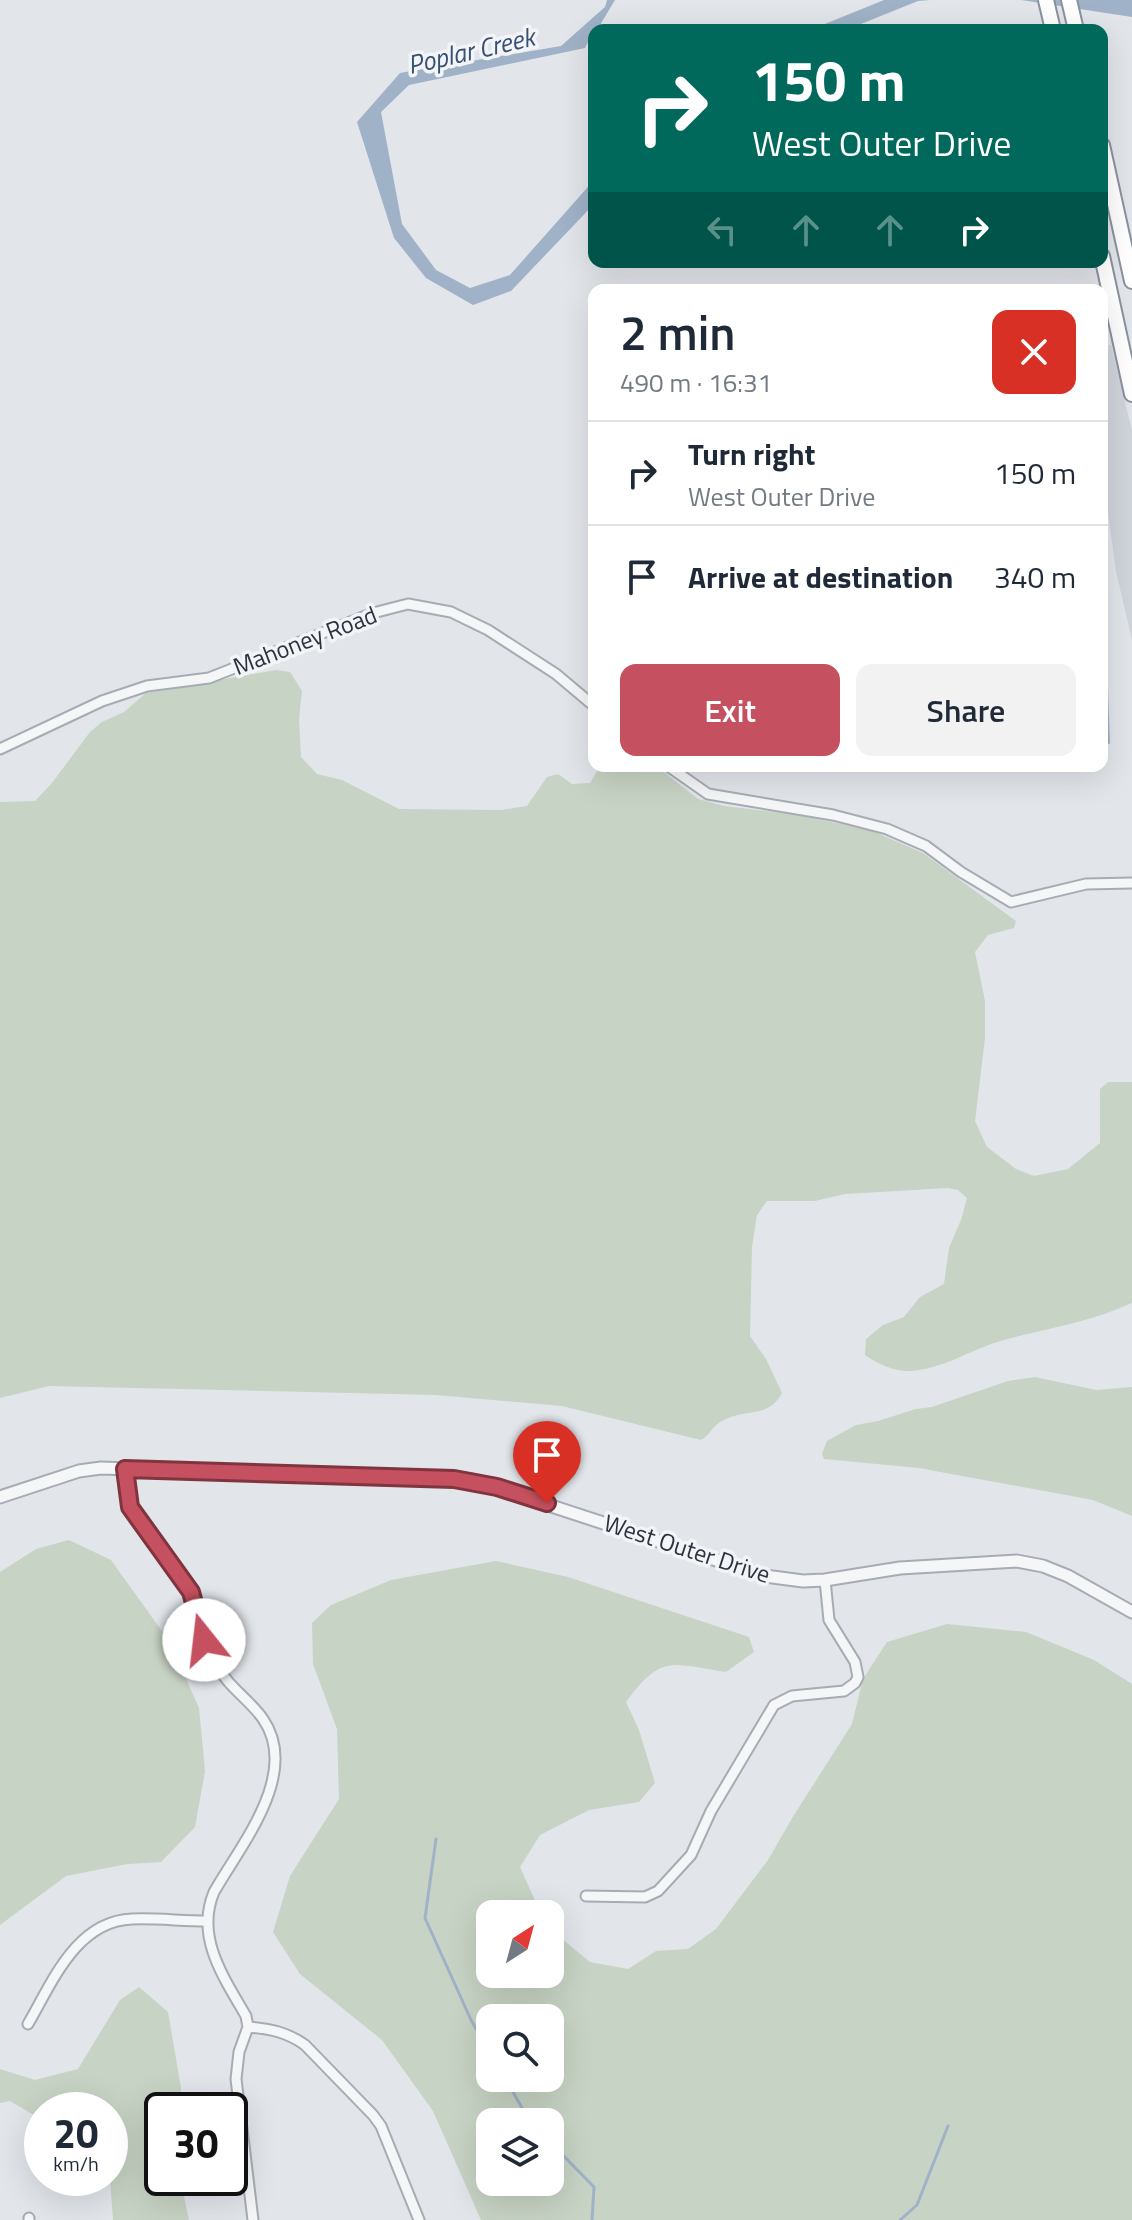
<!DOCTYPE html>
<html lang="en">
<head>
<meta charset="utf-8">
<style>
	:root { --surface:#fff; --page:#f2f2f3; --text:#1f2937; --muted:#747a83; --line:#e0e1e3; --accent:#c5505f }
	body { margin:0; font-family:"Titillium Web",sans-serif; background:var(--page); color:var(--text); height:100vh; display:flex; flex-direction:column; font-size:30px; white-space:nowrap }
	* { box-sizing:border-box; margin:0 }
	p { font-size:26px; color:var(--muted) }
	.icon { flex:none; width:44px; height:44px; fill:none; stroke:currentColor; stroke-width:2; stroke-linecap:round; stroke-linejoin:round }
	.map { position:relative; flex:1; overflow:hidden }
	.sheet { position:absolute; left:588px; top:284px; width:520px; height:488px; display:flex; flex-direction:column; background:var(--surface); border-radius:16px; box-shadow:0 8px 32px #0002 }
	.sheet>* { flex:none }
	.hud { position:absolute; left:588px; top:24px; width:520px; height:244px; border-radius:16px; box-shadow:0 8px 32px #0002; background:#00695c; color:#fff; overflow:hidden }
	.needle { width:52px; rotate:36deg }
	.fabs { position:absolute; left:476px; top:1900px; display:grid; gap:16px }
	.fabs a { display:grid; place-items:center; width:88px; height:88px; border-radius:16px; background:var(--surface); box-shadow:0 8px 32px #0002; font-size:40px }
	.speed { position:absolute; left:24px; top:2092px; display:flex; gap:16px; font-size:40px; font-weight:700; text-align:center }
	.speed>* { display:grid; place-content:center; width:104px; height:104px; border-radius:50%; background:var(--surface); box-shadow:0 8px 32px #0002; line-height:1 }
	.speed small { font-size:20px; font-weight:400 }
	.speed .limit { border:4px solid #111; border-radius:12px; background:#fff; color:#111 }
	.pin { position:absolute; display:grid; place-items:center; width:68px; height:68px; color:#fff; margin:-82px -34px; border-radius:50% 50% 50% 0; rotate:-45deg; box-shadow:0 0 8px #0007 }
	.pin .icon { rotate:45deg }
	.me { position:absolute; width:88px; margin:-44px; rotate:344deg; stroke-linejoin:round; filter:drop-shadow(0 0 6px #0008) }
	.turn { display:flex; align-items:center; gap:28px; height:168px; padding:0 32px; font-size:36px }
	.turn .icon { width:104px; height:104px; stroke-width:2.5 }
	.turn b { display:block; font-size:56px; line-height:68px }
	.lanes { display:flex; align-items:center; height:76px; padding:0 32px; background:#0003; justify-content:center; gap:40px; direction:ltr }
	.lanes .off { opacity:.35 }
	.round { display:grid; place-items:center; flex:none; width:84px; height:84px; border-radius:16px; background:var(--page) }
	.headline { display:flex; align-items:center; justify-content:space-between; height:136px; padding:0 32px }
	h1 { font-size:48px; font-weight:600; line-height:60px }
	.action { display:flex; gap:16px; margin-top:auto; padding:16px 32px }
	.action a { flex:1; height:92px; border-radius:16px; background:var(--accent); color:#fff; font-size:32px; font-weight:600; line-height:92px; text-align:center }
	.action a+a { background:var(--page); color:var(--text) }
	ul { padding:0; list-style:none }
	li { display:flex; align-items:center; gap:24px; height:104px; padding:0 32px; border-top:2px solid var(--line) }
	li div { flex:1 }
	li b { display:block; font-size:30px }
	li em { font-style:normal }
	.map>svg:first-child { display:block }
	.built { fill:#d0d4db }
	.green { fill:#c7d3c4; fill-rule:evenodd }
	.water { fill:#a0b2c7 }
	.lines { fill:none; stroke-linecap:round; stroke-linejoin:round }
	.stream { stroke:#a0b2c7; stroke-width:3 }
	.minor-casing { stroke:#a7acb4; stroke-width:13 }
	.tertiary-casing { stroke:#a7acb4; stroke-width:15 }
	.trunk-casing { stroke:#8a929f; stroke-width:18 }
	.minor { stroke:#f5f6f8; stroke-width:9 }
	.tertiary { stroke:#f5f6f8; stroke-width:11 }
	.trunk { stroke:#fff; stroke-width:14 }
	.route-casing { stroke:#80343e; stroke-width:20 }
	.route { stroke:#c5505f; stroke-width:14 }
	.labels { text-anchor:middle; stroke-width:7; stroke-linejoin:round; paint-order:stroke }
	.street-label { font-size:24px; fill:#2b3240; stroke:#f2f4f7 }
	.water-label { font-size:26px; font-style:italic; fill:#385072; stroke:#f2f4f7 }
</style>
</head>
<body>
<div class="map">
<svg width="1132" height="2220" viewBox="0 0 1132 2220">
	<rect width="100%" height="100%" fill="#e2e5ea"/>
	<path class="built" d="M1111,345L1132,430V640L1116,571L1102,469V346Z"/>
	<path class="green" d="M276,670L290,672L302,691L299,719L301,757L317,774L342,780L399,809L501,810L527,806L547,777L558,774L572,784L590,783L600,766H656L698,799L724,806L793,814L870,830L923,853L1016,921L1014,928L988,935L975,952L985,1001V1038L975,1121L987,1147L1016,1169L1034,1176L1068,1169L1100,1143V1089L1108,1082H1132V1303C1089,1323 1040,1329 994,1343C968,1352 940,1369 911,1371C895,1372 878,1364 865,1355L866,1339L883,1325L904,1317L920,1297L944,1284L949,1248L961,1220L967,1198L958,1190L948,1188L845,1194L815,1201H767L757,1215L752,1247L750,1336L766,1359L782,1393C767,1420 746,1407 720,1422C712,1427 710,1435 701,1440L562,1406L436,1395L49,1386L0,1398V802L35,801L52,783L90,732L102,722L124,712L146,693Z
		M1035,1377L1096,1390L1132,1387V1516L1093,1500L919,1468L824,1459L822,1454L827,1441L856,1425L878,1421L916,1409L932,1407L1008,1381Z
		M69,1540L111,1560L169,1641L199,1708L205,1771L195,1827L161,1862L127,1864L66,1876L0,1925V1572L36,1549Z
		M496,1561L568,1577L749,1637L754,1652L726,1672C671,1664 662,1653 626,1702L639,1730L655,1783L639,1802L589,1810L540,1835L520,1867L541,1914H490V1974H550V1929L590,1962L628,1969L656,1951L688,1949L716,1929L768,1860L794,1815L852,1724L863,1679L887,1642L947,1624L1026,1632L1094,1660L1132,1684V2220H481L433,2111L382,2040L300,1974L273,1932L290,1876L339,1799L337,1729L313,1664L312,1623L331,1605L391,1580ZM550,2018V2078H490V2018ZM550,2122V2182H490V2122Z
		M139,1987L168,2012L181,2088L179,2110H162V2178H180L189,2220H113L110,2178V2110H42V2120L10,2101L0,2103V2069L35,2080L78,2069L120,2000Z"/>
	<path class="water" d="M607,0H615L597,30H594L585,48L409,85L381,112L402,224L436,270L470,288L510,275L594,180V204L511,291L473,305L426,278L394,238L357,122L400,73L561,46L605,7Z
		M884,0H930L918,1L846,30H810Z
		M1021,0H1132V17Z
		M1102,571L1104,572L1110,744L1102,742Z"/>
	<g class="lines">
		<path class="stream" d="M436,1839L425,1918L471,2020L490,2053
			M505,2078L530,2122
			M550,2142L594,2187L592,2220
			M900,2220L917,2205L948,2126"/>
		<g class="minor-casing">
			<path id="minor" d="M0,749L102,701L147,686L209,678L373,613L408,604L451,612L488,630L556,674L594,706
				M668,766L708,794L833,815L887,829L926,846L961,872L1011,902L1086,884L1132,883
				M125,1469C126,1481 126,1493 129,1505C138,1529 161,1548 176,1569C197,1597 199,1633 216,1664C228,1687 249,1699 263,1719C301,1774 240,1846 214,1892C195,1937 224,1978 246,2016L248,2027C271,2029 287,2032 305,2045L373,2115L381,2126L419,2220
				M586,1896L645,1897L658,1891L691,1855L711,1811L774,1705L792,1696L844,1691L855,1683L858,1677L855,1662L829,1620L825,1580
				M28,2024C52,1983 76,1921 132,1919C156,1918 182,1921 206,1921
				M248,2027L239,2052L236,2079L253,2220
				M29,2218V2220"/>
		</g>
		<g class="tertiary-casing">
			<path id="tertiary" d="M0,1497L79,1471L101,1468L472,1480L765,1576L803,1581L825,1580L900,1568L1017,1561L1043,1566L1068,1576L1132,1612"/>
		</g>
		<g class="trunk-casing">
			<path id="trunk" d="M1046,0L1053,30
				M1069,0L1076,30
				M1102,145L1132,281
				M1102,256L1132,394"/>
		</g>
		<use href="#minor" class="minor"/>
		<use href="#tertiary" class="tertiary"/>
		<use href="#trunk" class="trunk"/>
	</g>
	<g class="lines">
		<g class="route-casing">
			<path id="route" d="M204,1640L191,1592L130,1507L125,1469L454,1479L497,1487L547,1503"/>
		</g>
		<use href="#route" class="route"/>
	</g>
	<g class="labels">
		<g class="street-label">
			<text transform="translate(305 641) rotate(-21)" y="8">Mahoney Road</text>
			<text transform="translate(687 1549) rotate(18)" y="8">West Outer Drive</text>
		</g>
		<g class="water-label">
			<text transform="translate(471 51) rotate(-13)" y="9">Poplar Creek</text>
		</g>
	</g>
</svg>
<div class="fabs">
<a><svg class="needle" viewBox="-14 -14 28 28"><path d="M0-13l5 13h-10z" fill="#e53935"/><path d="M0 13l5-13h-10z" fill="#747a83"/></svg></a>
<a><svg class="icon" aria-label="search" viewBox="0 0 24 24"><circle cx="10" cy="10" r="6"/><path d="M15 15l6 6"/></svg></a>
<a><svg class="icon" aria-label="layers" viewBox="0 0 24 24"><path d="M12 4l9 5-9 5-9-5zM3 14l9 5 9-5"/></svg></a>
</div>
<div class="speed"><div>20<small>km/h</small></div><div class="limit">30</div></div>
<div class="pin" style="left:547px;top:1503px;background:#d93025"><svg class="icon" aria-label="arrive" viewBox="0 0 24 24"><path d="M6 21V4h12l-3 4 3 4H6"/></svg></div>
<svg class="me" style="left:204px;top:1640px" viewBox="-20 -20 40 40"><circle r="19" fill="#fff"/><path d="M0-13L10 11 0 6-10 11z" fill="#c5505f"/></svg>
<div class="hud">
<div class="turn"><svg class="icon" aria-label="right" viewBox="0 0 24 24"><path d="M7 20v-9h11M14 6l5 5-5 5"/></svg><div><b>150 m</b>West Outer Drive</div></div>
<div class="lanes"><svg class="icon off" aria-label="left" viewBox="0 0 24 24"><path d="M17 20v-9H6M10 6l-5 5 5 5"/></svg><svg class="icon off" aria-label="ahead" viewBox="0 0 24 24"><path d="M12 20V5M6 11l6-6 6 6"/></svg><svg class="icon off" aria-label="ahead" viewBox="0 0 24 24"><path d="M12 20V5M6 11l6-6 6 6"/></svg><svg class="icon" aria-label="right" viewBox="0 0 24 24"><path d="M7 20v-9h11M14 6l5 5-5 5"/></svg></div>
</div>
<section class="sheet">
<div class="headline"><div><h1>2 min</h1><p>490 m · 16:31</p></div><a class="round" style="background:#d93025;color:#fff"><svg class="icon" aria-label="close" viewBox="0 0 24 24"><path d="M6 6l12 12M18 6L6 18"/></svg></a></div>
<ul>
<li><svg class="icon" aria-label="right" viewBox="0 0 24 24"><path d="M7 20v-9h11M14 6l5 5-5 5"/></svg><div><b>Turn right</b><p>West Outer Drive</p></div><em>150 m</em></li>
<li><svg class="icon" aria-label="arrive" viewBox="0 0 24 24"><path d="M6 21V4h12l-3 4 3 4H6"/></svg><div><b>Arrive at destination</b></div><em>340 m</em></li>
</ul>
<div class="action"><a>Exit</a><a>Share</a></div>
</section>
</div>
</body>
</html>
